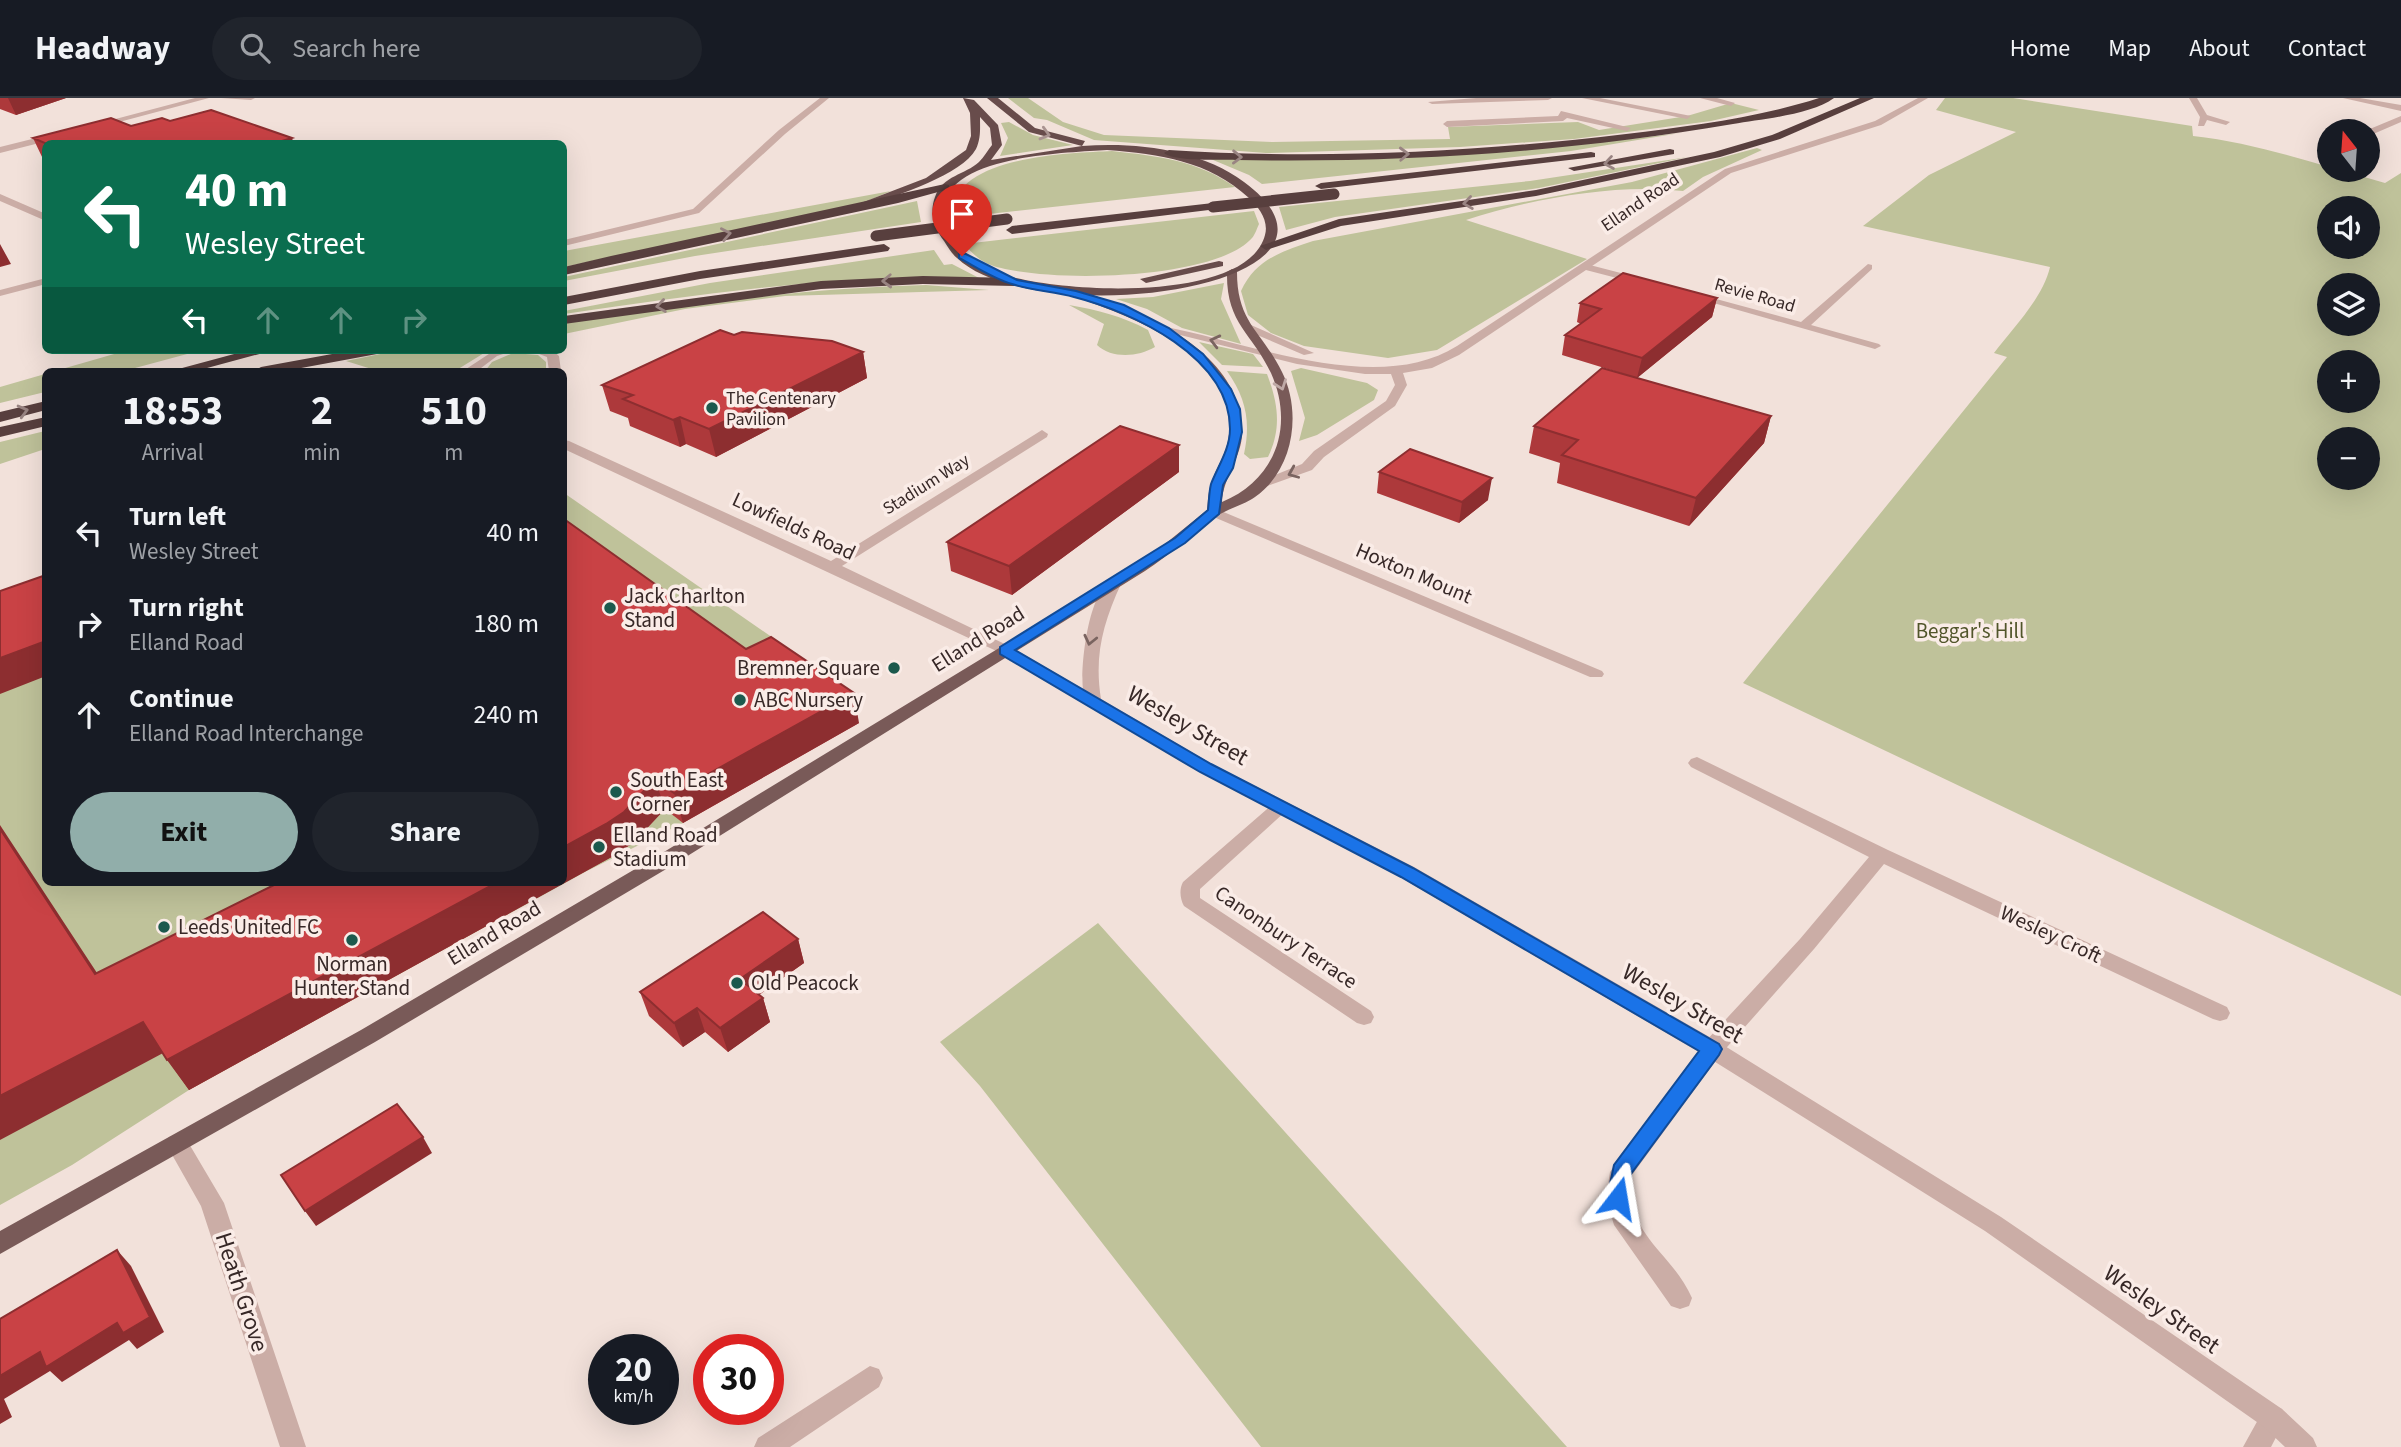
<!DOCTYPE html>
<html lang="en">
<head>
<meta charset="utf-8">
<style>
	:root { --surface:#171b24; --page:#20242c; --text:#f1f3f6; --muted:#9ea1a6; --line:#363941; --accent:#91aeaa }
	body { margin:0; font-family:"Source Sans 3",sans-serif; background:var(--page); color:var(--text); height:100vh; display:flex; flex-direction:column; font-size:26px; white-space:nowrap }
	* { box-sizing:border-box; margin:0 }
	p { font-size:23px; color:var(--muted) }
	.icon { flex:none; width:38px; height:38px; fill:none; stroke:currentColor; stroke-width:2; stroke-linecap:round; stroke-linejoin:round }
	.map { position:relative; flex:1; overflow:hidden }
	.panel { position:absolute; left:42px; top:270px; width:525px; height:518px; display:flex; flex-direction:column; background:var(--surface); border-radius:10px; box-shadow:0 7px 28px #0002 }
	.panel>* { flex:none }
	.guide { position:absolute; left:42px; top:42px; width:525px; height:214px; border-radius:10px; box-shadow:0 7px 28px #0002; background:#0b6e4f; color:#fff; overflow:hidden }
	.needle { width:46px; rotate:343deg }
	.fabs { position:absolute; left:2317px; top:21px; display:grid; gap:14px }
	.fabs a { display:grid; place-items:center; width:63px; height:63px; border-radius:50%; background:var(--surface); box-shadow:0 7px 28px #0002; font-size:35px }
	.speed { position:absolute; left:588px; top:1236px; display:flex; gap:14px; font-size:35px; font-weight:700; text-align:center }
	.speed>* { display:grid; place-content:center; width:91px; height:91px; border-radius:50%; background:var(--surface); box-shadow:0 7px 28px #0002; line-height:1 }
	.speed small { font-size:18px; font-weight:400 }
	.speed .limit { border:10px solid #d22; background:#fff; color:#111 }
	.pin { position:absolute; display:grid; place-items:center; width:60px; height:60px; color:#fff; margin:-72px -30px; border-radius:50% 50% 50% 0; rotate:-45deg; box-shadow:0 0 7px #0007 }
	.pin .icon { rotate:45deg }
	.me { position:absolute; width:77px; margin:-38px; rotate:14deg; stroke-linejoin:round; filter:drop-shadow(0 0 5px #0008) }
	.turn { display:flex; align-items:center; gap:24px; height:147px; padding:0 28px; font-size:32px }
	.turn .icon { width:91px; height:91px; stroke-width:2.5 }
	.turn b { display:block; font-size:49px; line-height:60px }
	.lanes { display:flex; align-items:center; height:66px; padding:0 28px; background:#0003; justify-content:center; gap:35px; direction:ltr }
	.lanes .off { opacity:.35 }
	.eta { display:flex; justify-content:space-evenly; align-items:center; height:119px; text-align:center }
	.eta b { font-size:42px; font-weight:700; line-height:49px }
	.cta { display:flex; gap:14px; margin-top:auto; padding:14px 28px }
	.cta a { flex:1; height:80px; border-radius:42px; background:var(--accent); color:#111; font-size:28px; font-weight:700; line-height:80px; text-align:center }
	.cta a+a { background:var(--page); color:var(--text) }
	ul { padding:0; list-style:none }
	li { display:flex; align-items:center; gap:21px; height:91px; padding:0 28px }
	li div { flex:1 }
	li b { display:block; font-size:26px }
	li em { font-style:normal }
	header { display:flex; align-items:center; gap:42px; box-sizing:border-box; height:98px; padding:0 35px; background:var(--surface); border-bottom:2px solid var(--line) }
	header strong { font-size:33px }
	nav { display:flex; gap:38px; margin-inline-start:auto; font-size:24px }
	.search { width:490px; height:63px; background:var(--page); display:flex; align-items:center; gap:18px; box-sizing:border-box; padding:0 24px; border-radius:38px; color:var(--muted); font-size:26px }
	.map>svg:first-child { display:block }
	.green { fill:#bfc29a; fill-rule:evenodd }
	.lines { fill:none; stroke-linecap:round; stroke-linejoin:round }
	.minor { fill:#cbada6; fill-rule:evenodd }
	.tertiary { fill:#cbada6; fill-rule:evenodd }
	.primary { fill:#795a58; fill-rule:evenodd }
	.trunk { fill:#684c4b; fill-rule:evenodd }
	.motorway { fill:#583f3e; fill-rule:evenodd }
	.motorway-bridge { stroke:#583f3e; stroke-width:11 }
	.wall { fill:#ad393b }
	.shaded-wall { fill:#8d2e30 }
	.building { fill:#c94245; stroke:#8d2e30; stroke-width:2 }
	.oneway { stroke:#aa9491 }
	.oneway2 { stroke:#998482 }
	.oneway3 { stroke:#7a6460 }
	.oneway4 { stroke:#c0aaa7 }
	.route { fill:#1a73e8; stroke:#114b97; stroke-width:2 }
	.poi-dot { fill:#1c594d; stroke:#faece7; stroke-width:2.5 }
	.labels { text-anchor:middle; stroke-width:7; stroke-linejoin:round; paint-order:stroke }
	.far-street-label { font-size:18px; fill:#372827; stroke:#faece7 }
	.far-poi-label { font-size:18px; fill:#372827; stroke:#faece7; text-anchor:start }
	.street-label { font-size:21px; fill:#372827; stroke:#faece7 }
	.poi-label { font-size:21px; fill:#372827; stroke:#faece7; text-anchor:start }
	.park-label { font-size:21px; fill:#51552a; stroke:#faece7 }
	.near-street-label { font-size:24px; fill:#372827; stroke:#faece7 }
</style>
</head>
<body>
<header>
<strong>Headway</strong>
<div class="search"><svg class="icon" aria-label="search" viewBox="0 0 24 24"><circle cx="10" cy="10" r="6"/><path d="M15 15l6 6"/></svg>Search here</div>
<nav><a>Home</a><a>Map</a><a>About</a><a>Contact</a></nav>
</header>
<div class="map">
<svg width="2401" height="1349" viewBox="0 0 2401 1349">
	<rect width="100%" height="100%" fill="#f2e1da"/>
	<path class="green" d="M1008,0H1028L1063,24L1104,37L1272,44L1450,41L1448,29L1578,24L1599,32L1687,18L1731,5L1759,12L1711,23L1574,41L1460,49L1266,55L1094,42L1047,22L1034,20Z
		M1945,0H2013L2192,28L2193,38C2240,43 2284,56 2329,69V72H2340L2385,85L2401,75V898L1743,585L2007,259L1994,255C2013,230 2043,200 2050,169L1863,128L1929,77L2016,34L1936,12ZM2329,110H2368V149H2329ZM2368,187V226H2329V187ZM2329,264H2368V303H2329ZM2329,341H2368V380H2329Z
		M1009,24L1033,37L1073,47L1000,58L1008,40L1001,25Z
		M1680,35L1571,53L1262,86L1249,77L1206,59C1364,60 1523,55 1680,35Z
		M1757,50L1762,52L1703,79L1683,93C1615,85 1531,101 1466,122L1587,161L1437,252L1388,260L1304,248L1271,235L1248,217L1241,193C1256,161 1281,154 1313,143L1632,84Z
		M1112,53C1157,58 1197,62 1235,89L953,120C946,58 1070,55 1112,53Z
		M1688,59L1539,90L1335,119L1286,132L1279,109L1530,83Z
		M891,93L865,104L564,169V153Z
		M917,103L921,124L695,158L564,183V179Z
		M1254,113L1259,126C1257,130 1255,137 1252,140C1215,183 1038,186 988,166C978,161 971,154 964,146Z
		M934,152L944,167L952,166L981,181C840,175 702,196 564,216V213L710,185Z
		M1224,185L1221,201L1241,246L1182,230L1147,211L1116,201L1153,199Z
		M926,187L989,192L785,198L685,211L564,236V224C684,207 804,190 926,187Z
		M1069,207C1098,212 1122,218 1148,232L1155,249C1138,259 1112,261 1097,247L1104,226Z
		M1199,244L1253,256L1263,269L1222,267Z
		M128,252H202L124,273H55Z
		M400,252H489L455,273H378L346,263Z
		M513,255L538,257L546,264V272L485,273L492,264Z
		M1301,270L1367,285L1378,292L1374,302L1317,337L1299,343L1305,320L1291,273Z
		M1227,273L1267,276C1278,305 1282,330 1268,359L1250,361L1244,356C1251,324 1246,300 1227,273Z
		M45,276V294L0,305V289Z
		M45,333V351L0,366V344Z
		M564,395L838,585L816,595L683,725L587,773L189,992L72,1067L0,1107V514L45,497L46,784H564Z
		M1098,825L1567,1349H1261L980,988L940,944Z"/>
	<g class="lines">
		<path class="minor" d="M195,0H209L93,31L89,28Z
			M221,0H255L251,2Z
			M820,0H829L785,36L699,115L564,148V142L693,111L779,32Z
			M1476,0H1552L1548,2L1432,6L1428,4Z
			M1582,0H1600L1691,18L1687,21Z
			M1700,0H1717L1735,5L1731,8Z
			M2189,0H2197L2207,17L2230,24L2226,27L2207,22L2204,28H2198L2200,19Z
			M2343,0H2360L2401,7V13Z
			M1561,13L1631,30L1627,33L1567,20L1563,23L1447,29L1443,26L1447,23L1558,18Z
			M2401,18V24L2371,37L2368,38V33H2365Z
			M56,35L59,40L0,55V49Z
			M0,96L46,116V123L0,103Z
			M1586,166L1644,181L1645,183L1640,186L1582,171V167Z
			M1868,166L1872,167V171L1811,227L1879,246L1881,248L1875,251L1689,198L1694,195L1801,224Z
			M46,180V186L0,198V192Z
			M495,252H515L497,258L477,273H463Z
			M529,252H552L559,258L561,273H549L547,259Z
			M1042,332L1048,336L1047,339L842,468L1011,549L1013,552L1011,555L1005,557L564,351V342L569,343L831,463Z
			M1214,410L1602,573L1604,576L1602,579H1590L1209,417V411Z
			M1697,659L1888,752L2227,909L2230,915L2227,921L2220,923L2213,921L1884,766L1814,851L1720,957L1632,1077C1625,1139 1670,1151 1692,1200L1689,1208L1680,1211L1671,1208L1614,1127L1606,1100L1610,1074L1704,945L1800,841L1869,759L1691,669L1688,665L1691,661Z
			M1280,703L1289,709L1286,713L1200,791V800L1371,913L1374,919L1371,925L1364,927L1357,925L1184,808C1180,801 1179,791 1183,784L1274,705Z
			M177,1036L185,1039L224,1105L306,1349H280L201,1108L166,1046L169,1039Z
			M870,1268L879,1271L883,1280L879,1289L790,1349H754L758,1340Z
			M2273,1307L2282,1311L2286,1320L2271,1349H2243L2264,1311Z"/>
		<path class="tertiary" d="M1918,0H1928L1881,27L1731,75L1459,257L1432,270L1403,275L1407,287L1395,308L1324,359L1312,372L1267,388L1262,389L1255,385L1302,366L1314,353L1386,303L1395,287L1391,276H1365L1297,266L1160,232L1166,229C1250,245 1378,298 1457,248L1725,71L1875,23Z
			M1243,227H1251L1314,255L1304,257L1243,231Z
			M1114,482L1121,486C1103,525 1094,558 1101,601L1212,666L1414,769L1720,945L2001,1119L2282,1311L2313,1340L2317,1349H2285L2264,1329L1985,1133L1704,957L1400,779L1200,674L997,552L999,549H1011L1083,591C1080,568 1089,488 1114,482Z"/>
		<path class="primary" d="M1232,171L1237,174C1237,225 1262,233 1282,274C1302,314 1294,372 1255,399C1244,407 1229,410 1217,418C1192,435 1171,456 1145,473L673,767L375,944L0,1156V1133L361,932L659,757L1109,483L1160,450L1207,412C1208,404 1208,394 1211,386C1216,369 1228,354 1229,336C1236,257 1132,218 1072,198V194C1086,192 1105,202 1118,207C1173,228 1241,266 1242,333C1243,358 1223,379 1222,404C1275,382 1295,329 1271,275C1252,234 1226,226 1227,174Z"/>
		<path class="trunk" d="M963,0L974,2L998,27L1002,47L991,62L1082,48L1029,34L987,0H998L1035,30L1085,43L1082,48C1136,44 1200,51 1244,84C1386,189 1037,236 957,160C952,156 948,149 944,143C935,131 929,114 935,99C943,77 965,77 979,64C984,59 988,52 992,47L990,30L980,19C980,31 981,40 976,51C962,77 897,97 870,107L861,105L926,80L966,52L971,38L970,15ZM1107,52C1160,56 1209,63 1249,100C1259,109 1269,123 1265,137C1247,208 1044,195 993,173C973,164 953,147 946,126C925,57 1065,55 1107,52Z
			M1219,163L1223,164V168L1146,185L1140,181Z"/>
		<path class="motorway" d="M1819,0H1834C1811,17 1761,21 1733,26C1570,54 1402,65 1236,62C1220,61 1175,64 1164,55L1169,52C1320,62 1475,54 1626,36C1690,28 1757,20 1819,0Z
			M1860,0H1874L1780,41L1720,59L1536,98L1341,128L1266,152L1260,148L1339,121L1536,92L1714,54L1772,37Z
			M1670,51L1674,52V56L1574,73L1568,70Z
			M1591,54L1595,55V59L1321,91L1315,88L1321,85Z
			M945,86L949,87V91L898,105L564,177V169L611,158Z
			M1213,105L1217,107V111L1012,136L1006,132L1012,128Z
			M884,146L890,150L888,153L700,181L564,207V199L700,173Z
			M923,178L1014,180L1020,184L1014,188L923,186L821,191L564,226V218L821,183Z
			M249,252H274L196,273H171Z
			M354,252H384L377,256L285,273H254L261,269Z
			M46,303V312L0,324V314Z
			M46,319V328L0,339V329Z"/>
		<path class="motorway-bridge" d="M1213,109L1334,96
			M876,138L1007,121"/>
	</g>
	<path class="wall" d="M0,0H66L16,17L0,11Z
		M170,23L46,46V62L43,61L33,40Z
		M1717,200L1712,219L1637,280L1562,257L1565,237L1581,226L1577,224L1580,205Z
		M734,237L863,254L867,280L716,359L686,346L680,349L630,328L628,320L610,313L602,287Z
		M1771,318L1764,345L1689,428L1557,385L1560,365L1529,355L1534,328Z
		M1179,374L1012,497L951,473L947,444Z
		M1379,374L1488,402L1459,425L1377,395Z
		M746,551L859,625L683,725L665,711L634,744L617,756L189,992L163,955L97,875Z
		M798,841L804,865L759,897L763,900L770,924L728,954L705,934L683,949L649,918L640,894Z"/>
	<path class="shaded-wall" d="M8,0H66L16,17Z
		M292,40L294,46H272Z
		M0,146L11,166L0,169Z
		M1717,200L1712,219L1637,280L1642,260Z
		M863,254L867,280L716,359L709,331Z
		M1771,318L1764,345L1689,428L1696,400Z
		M680,319L686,346L680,349L673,322Z
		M1179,347V374L1012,497L1009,468Z
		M1492,380L1488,402L1459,425L1462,404Z
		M46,543V578L0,596V560Z
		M854,595L859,625L683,725L674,695Z
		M655,681L665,711L634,744L617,756L189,992L167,962L498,784H564V749Z
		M0,727L118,907L95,876L0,731Z
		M798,841L804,865L747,905L740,881Z
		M763,900L770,924L728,954L720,930Z
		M697,910L705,934L683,949L674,925Z
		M143,924L165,954L0,1042V998Z
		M423,1039L432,1055L316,1128L305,1113Z
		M117,1152L131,1168L164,1234L137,1251L129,1242L62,1284L50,1273L4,1301L12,1319L0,1326V1278L40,1254L117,1225Z"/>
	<path class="building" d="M211,12L292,40L272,46H47L33,40L111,20L131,28L162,20L170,23Z
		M1623,175L1717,200L1642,260L1565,237L1601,211L1580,205Z
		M720,232L734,237L742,234L832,243L863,254L709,331L680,319L673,322L623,301L633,297L602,287Z
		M1602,270L1771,318L1696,400L1562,357L1578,342L1534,328Z
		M1120,328L1179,347L1009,468L947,444Z
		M1410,351L1492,380L1462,404L1379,374Z
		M564,421L746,551L771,539L854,595L674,695L655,681L624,714L606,726L564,749Z
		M46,477V543L0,560V493Z
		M0,731L95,876L280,784H498L167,962L143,924L0,998Z
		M763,814L798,841L740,881L763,900L720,930L697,910L674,925L640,894Z
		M397,1006L423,1039L305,1113L281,1077Z
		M117,1152L150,1219L123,1235L117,1225L46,1269L40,1254L0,1278V1221Z"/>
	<defs><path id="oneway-chevron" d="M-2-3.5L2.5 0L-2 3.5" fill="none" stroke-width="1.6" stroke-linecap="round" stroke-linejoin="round" transform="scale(1.75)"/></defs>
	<use class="oneway" href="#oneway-chevron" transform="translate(1045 36) rotate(16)"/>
	<g class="oneway2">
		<use href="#oneway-chevron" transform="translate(1404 56) rotate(-2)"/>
		<use href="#oneway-chevron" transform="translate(1237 59) rotate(1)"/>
		<use href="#oneway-chevron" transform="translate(1609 65) rotate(171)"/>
		<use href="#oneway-chevron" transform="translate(1468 105) rotate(172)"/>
		<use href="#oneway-chevron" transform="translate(726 136) rotate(-11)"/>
		<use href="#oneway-chevron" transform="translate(887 183) rotate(178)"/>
		<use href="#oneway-chevron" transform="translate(661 208) rotate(172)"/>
		<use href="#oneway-chevron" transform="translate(23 313) rotate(-15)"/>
	</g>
	<g class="oneway3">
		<use href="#oneway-chevron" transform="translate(1215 243) rotate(-166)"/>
		<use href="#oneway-chevron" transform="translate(1293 375) rotate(157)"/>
		<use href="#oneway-chevron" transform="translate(1090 542) rotate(103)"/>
	</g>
	<use class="oneway4" href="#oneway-chevron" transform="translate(1281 287) rotate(70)"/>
	<path class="route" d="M959,156H966L1017,182L1076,193L1124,207L1169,230L1203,256L1231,291L1240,311L1242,334L1233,370L1223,387L1219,416L1185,445L1015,552L1211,666L1413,770L1719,946L1722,951L1719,957L1631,1076L1625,1106L1618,1109L1610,1106L1607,1100L1614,1067L1699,953L1401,779L1200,674L1000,556V549L1175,440L1208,412C1209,404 1209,394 1211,386C1218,368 1230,351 1230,331C1230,259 1133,214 1074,199C1054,193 1032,193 1012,186C994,181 976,169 959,160Z"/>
	<g class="poi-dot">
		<circle cx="712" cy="310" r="7"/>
		<circle cx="610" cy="510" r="7"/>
		<circle cx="894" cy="570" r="7"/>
		<circle cx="740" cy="602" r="7"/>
		<circle cx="616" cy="694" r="7"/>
		<circle cx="599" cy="749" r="7"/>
		<circle cx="164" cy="829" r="7"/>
		<circle cx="352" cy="842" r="7"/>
		<circle cx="737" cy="885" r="7"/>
	</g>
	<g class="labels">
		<g class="far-street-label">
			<text transform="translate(1640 104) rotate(-34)" y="6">Elland Road</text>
			<text transform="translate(1755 197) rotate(16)" y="6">Revie Road</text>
			<text transform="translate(926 386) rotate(-32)" y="6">Stadium Way</text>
		</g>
		<g class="far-poi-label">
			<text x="726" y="306">The Centenary<tspan x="726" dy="21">Pavilion</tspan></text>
		</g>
		<g class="street-label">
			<text transform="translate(794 428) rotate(25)" y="7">Lowfields Road</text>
			<text transform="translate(1414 475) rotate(23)" y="7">Hoxton Mount</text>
			<text transform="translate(978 541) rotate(-32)" y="7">Elland Road</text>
			<text transform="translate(494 835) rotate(-31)" y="7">Elland Road</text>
			<text transform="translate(2051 836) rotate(25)" y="7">Wesley Croft</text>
			<text transform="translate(1286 839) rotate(34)" y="7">Canonbury Terrace</text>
		</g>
		<g class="poi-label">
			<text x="624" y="505">Jack Charlton<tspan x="624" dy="24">Stand</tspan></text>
			<text x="880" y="577" text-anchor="end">Bremner Square</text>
			<text x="754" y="609">ABC Nursery</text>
			<text x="630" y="689">South East<tspan x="630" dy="24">Corner</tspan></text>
			<text x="613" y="744">Elland Road<tspan x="613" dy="24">Stadium</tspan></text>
			<text x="178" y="836">Leeds United FC</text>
			<text x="352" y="873" text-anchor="middle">Norman<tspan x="352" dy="24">Hunter Stand</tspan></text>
			<text x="751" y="892">Old Peacock</text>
		</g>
		<g class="park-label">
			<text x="1970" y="540">Beggar's Hill</text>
		</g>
		<g class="near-street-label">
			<text transform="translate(1188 627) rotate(30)" y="8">Wesley Street</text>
			<text transform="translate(1683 905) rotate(30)" y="8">Wesley Street</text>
			<text transform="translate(242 1194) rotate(72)" y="8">Heath Grove</text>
			<text transform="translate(2162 1211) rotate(35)" y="8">Wesley Street</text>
		</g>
	</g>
</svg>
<div class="fabs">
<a><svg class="needle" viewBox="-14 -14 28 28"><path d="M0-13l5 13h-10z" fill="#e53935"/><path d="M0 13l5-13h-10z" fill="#9ea1a6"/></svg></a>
<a><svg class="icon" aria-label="sound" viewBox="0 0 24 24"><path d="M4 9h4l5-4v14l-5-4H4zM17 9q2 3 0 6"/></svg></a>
<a><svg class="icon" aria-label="layers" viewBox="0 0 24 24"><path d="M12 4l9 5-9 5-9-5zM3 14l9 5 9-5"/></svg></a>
<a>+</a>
<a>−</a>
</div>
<div class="speed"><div>20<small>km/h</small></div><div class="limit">30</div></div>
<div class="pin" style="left:962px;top:158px;background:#d93025"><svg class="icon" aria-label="arrive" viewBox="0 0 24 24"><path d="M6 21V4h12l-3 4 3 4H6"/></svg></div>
<svg class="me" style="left:1618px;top:1100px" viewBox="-20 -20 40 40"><path d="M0-17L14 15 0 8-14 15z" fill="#1a73e8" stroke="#fff" stroke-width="4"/></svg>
<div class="guide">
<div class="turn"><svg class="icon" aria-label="left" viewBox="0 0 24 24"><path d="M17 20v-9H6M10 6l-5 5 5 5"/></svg><div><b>40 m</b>Wesley Street</div></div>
<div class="lanes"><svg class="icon" aria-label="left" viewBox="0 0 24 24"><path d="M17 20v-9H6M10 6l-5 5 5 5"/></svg><svg class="icon off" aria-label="ahead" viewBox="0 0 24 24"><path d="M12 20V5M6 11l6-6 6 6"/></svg><svg class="icon off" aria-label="ahead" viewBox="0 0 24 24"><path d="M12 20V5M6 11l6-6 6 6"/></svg><svg class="icon off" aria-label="right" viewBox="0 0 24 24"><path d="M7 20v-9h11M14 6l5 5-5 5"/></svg></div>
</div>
<section class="panel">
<div class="eta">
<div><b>18:53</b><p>Arrival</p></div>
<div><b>2</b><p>min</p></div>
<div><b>510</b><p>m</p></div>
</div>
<ul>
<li><svg class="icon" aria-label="left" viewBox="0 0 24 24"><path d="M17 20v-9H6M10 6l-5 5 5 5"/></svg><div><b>Turn left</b><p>Wesley Street</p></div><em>40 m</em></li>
<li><svg class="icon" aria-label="right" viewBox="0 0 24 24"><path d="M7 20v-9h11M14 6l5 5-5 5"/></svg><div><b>Turn right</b><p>Elland Road</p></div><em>180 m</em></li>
<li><svg class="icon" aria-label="ahead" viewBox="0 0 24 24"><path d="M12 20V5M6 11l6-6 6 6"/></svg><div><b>Continue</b><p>Elland Road Interchange</p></div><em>240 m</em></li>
</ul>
<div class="cta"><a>Exit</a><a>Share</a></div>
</section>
</div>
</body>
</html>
